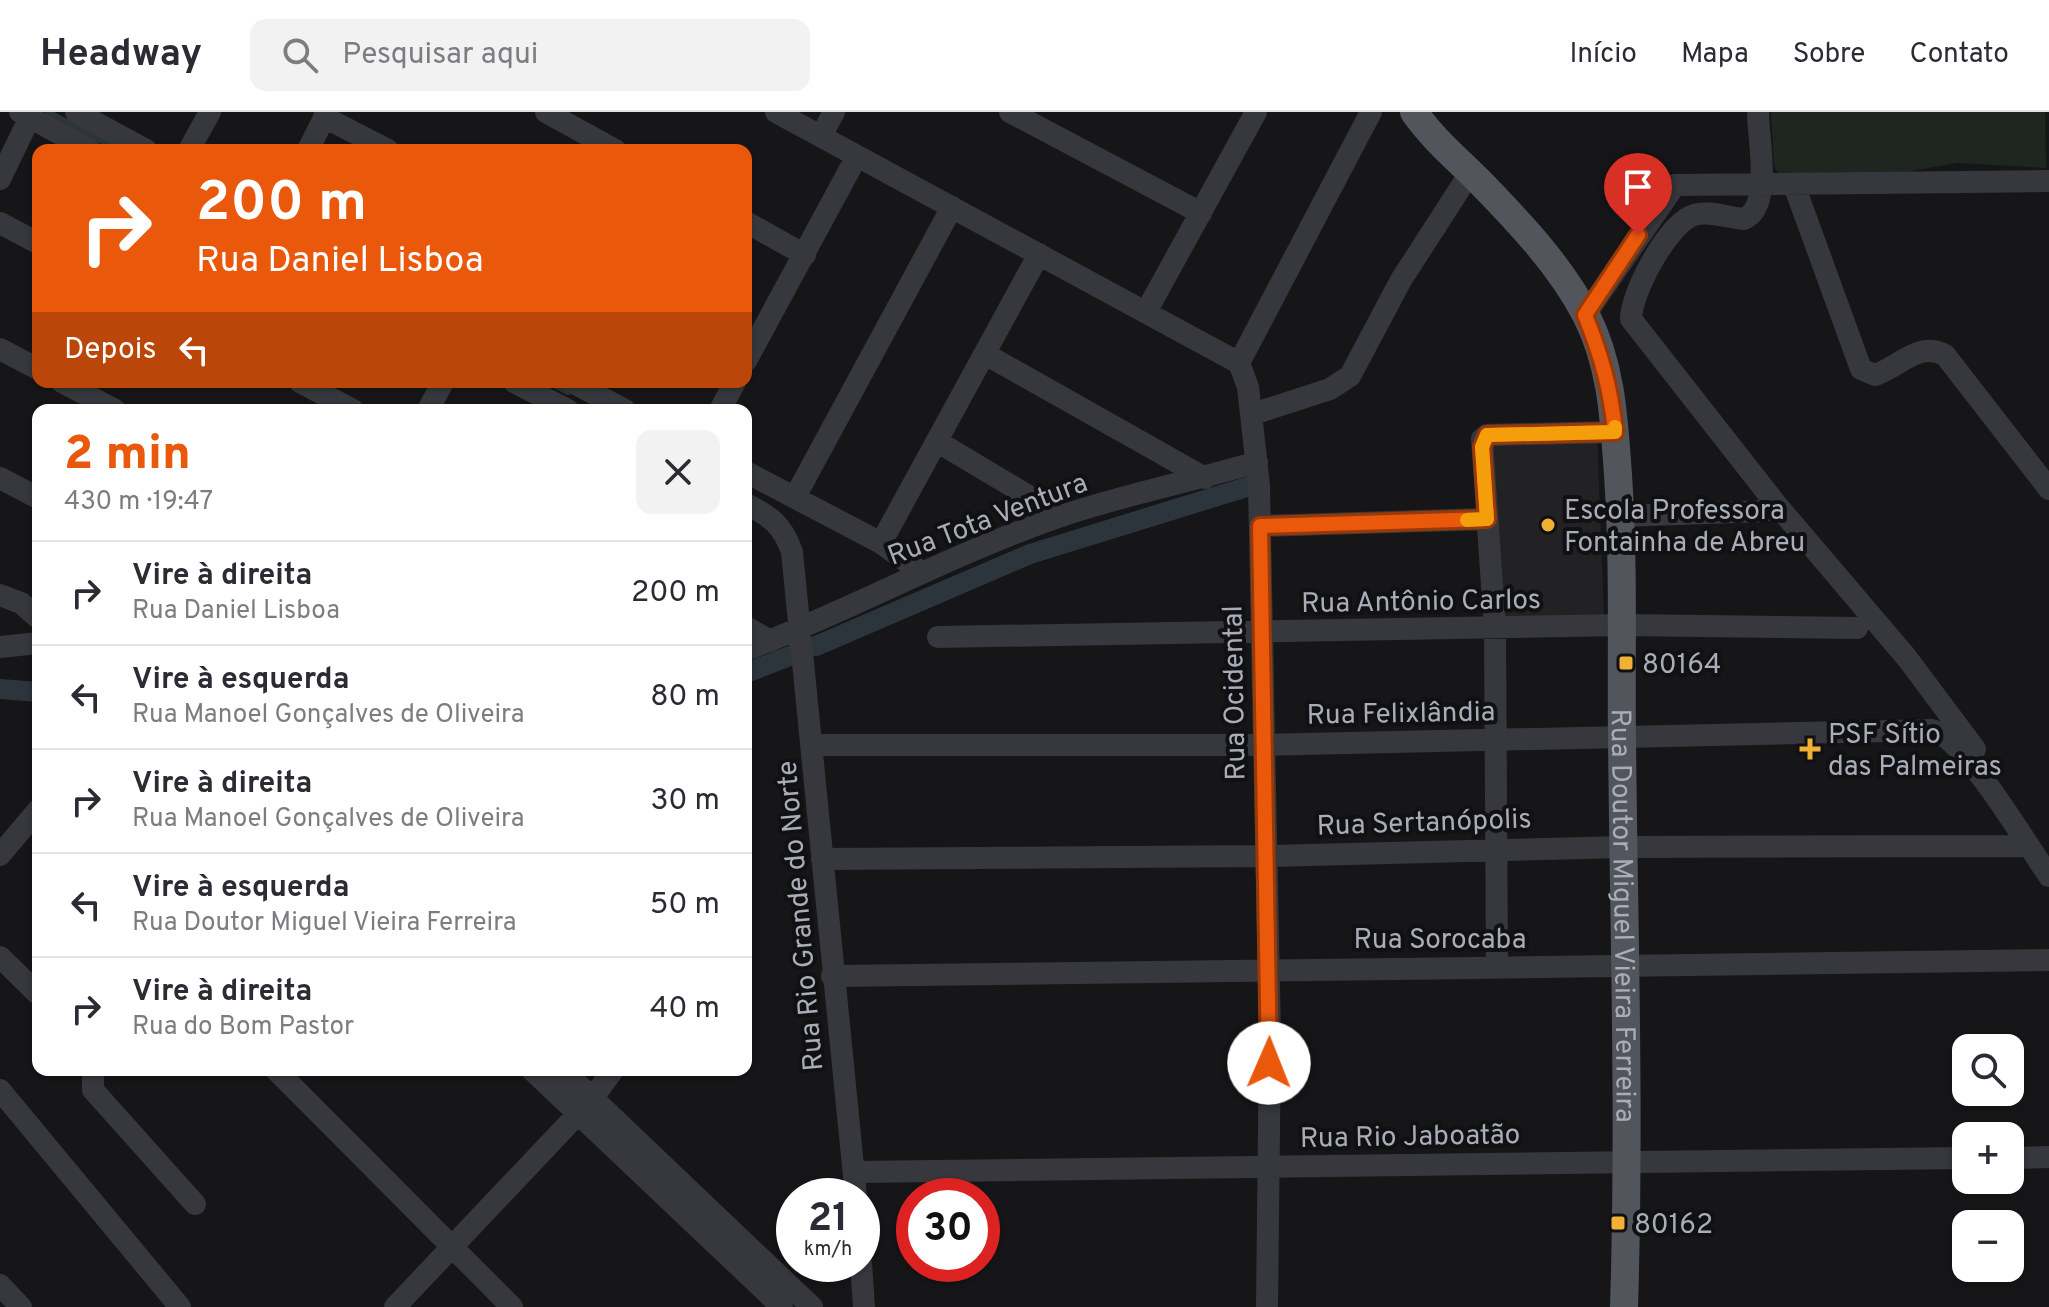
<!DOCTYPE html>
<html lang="pt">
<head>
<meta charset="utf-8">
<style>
	:root { --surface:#fff; --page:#f2f2f3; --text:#2b2b33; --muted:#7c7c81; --line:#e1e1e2; --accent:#ea580c }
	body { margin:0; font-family:Overpass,sans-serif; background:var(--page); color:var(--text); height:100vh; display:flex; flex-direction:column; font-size:30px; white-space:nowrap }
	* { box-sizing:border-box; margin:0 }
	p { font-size:26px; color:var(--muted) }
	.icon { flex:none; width:44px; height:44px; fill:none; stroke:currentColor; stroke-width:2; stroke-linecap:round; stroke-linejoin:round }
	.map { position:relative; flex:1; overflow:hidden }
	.panel { position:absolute; left:32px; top:292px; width:720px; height:672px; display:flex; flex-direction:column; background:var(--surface); border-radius:16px; box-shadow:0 2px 6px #0004 }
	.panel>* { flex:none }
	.guide { position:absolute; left:32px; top:32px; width:720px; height:244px; border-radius:16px; box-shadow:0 2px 6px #0004; background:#ea580c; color:#fff; overflow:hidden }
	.tools { position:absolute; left:1952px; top:922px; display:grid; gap:16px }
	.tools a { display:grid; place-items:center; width:72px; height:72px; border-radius:16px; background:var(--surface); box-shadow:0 2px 6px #0004; font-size:40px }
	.speed { position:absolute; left:776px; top:1066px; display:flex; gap:16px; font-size:40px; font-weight:700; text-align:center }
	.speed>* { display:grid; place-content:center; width:104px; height:104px; border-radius:50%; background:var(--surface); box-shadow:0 2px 6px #0004; line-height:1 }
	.speed small { font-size:20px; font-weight:400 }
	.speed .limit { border:12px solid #d22; background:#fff; color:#111 }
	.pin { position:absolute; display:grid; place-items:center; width:68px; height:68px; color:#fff; margin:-82px -34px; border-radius:50% 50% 50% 0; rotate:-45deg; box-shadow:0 0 8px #0007 }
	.pin .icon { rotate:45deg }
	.me { position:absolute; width:88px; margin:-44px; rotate:1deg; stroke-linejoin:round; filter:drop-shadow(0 0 6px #0008) }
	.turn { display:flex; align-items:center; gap:28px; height:168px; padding:0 32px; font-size:36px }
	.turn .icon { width:104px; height:104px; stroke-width:2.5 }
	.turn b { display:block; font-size:56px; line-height:68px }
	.then { display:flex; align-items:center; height:76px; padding:0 32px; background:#0003; gap:16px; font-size:30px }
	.round { display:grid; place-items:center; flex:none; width:84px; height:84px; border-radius:16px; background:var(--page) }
	.summary { display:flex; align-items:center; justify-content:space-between; height:136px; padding:0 32px }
	h1 { font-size:48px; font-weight:800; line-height:60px; color:var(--accent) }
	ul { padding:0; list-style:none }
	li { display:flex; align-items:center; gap:24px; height:104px; padding:0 32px; border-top:2px solid var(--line) }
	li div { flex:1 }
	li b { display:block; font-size:30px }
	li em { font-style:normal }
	header { display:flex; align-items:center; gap:48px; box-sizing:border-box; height:112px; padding:0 40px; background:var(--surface); border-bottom:2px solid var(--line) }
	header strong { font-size:38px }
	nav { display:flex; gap:44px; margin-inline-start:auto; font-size:28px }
	.search { width:560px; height:72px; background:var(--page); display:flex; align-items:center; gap:20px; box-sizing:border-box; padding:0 28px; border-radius:16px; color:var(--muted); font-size:30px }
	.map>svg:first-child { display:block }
	.built { fill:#222225 }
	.green { fill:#1e261f }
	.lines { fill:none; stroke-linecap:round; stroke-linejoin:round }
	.stream { stroke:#2c353c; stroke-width:6 }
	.canal { stroke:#2c353c; stroke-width:20 }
	.minor { stroke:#37383d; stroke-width:22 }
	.major { stroke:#53555c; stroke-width:28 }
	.route-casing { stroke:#983908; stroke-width:20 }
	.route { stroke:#ea580c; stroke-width:14 }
	.slow { stroke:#f59e0b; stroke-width:14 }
	.poi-dot { fill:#f2b134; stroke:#111113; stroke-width:3 }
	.labels { text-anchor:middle; stroke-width:8; stroke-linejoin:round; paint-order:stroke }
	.poi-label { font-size:28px; fill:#a8adb8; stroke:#111113; text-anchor:start }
	.street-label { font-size:28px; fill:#a8adb8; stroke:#111113 }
</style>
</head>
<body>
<header>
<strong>Headway</strong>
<div class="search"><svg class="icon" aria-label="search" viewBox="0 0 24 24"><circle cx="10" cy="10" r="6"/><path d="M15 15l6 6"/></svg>Pesquisar aqui</div>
<nav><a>Início</a><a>Mapa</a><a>Sobre</a><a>Contato</a></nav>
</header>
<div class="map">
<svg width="2049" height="1195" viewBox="0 0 2049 1195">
	<rect width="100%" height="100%" fill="#161618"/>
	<path class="built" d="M1597,318L1604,504L1499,508L1492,323Z"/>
	<path class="green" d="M1771,0H2045L2046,56L1956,51L1900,61L1780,64L1774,53Z"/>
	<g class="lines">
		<path class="stream" d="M48,0L119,38
			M549,270L568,280"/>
		<path class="canal" d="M816,534L1030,442L1250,374
			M746,561L800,540
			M0,577L38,580"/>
		<path class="minor" d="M20,0L90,38
			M76,0L146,38
			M546,0L615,38
			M776,0L1239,251
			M1010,0L1201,101
			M1758,0C1758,28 1773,94 1744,107C1728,106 1709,98 1694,103C1668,111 1631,181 1631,207L1776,392L1907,546L1975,637
			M324,5L388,38
			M821,24L834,0
			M189,38L210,0
			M308,38L327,0
			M0,67L30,5
			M1794,73L1861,257L1875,263C1901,254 1918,229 1945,243L2049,377
			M746,110L805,143
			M0,111L38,131
			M1146,200L1256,0
			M1585,203L1675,73L2049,69
			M0,237L38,257
			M985,242L1205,366
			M746,249L857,44
			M62,270L115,298
			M300,270L353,298
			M514,270L568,298
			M572,270L625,298
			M428,298L443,270
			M720,298L735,270
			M1253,302L1330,277L1350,264L1401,168L1470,61
			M938,330L1062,404
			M746,360L881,431L921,460
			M0,366L38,386
			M795,385L952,95
			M746,392C770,404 783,413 792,440L856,1084
			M1621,404L1765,399
			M1260,414L1487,407
			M881,431L1039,142
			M0,483L21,491L38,506
			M746,515L770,529
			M938,525L1624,513L1857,516
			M0,535L38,531
			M746,538C854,497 955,440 1064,403C1127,382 1193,369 1257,350
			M814,633H1264L1931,618C1962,622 2028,735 2049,764
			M0,743L38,698
			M822,747L1266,744L1624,735L2027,734
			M0,845L38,882
			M1497,855L1495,517L1482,327L1487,323L1615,320
			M832,864C1238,857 1643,856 2049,848
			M93,958V978L195,1092
			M276,958L512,1195
			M532,958L782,1195
			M563,958L812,1195
			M0,978L180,1195
			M2010,1046L2049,1045
			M855,1060L1966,1046
			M861,1152L864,1195
			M0,1173L21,1195
			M395,1195L592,987L613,958
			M1267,1195L1270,925L1259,374L1248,275L1239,251L1371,0"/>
		<path class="major" id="s1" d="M1414,0C1433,27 1456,46 1479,69C1518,109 1560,153 1586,203C1612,254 1614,308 1618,363C1624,452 1621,541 1622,630C1624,819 1630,1006 1624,1195"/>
	</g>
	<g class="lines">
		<g class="route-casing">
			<path id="route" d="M1269,951L1260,414L1487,407L1482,335L1487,323L1615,320C1611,277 1601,243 1585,203L1638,123"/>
		</g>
		<use href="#route" class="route"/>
		<path class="slow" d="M1467,408L1487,407L1482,335L1487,323L1615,320V315"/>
	</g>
	<g class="poi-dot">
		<circle cx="1548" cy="413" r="8"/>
		<rect x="1618" y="543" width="16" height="16" rx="4"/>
		<path d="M1806 625h8v8h8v8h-8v8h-8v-8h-8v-8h8z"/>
		<rect x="1610" y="1103" width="16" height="16" rx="4"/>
	</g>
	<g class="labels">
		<g class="poi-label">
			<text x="1564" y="407">Escola Professora<tspan x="1564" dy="32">Fontainha de Abreu</tspan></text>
			<text x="1642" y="561">80164</text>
			<text x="1828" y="631">PSF Sítio<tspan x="1828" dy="32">das Palmeiras</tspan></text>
			<text x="1634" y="1121">80162</text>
		</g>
		<g class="street-label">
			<text transform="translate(987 406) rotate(-21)" y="10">Rua Tota Ventura</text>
			<text transform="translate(1421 488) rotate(-1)" y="10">Rua Antônio Carlos</text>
			<text transform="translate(1233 581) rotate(-91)" y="10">Rua Ocidental</text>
			<text transform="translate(1401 600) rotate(-1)" y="10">Rua Felixlândia</text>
			<text transform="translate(1424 709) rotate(-2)" y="10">Rua Sertanópolis</text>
			<text dy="10" stroke="none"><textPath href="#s1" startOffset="872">Rua Doutor Miguel Vieira Ferreira</textPath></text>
			<text transform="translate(799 804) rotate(-95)" y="10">Rua Rio Grande do Norte</text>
			<text x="1440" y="836">Rua Sorocaba</text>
			<text transform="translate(1410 1023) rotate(-1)" y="10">Rua Rio Jaboatão</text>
		</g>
	</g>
</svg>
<div class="tools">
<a><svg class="icon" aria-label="search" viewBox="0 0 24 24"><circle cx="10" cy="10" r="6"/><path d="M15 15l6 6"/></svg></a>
<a>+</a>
<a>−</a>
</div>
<div class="speed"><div>21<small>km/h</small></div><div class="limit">30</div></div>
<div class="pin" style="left:1638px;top:123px;background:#d93025"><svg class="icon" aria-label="arrive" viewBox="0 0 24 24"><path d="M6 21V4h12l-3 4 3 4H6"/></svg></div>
<svg class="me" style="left:1269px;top:951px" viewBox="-20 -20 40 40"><circle r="19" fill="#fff"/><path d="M0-13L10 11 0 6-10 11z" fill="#ea580c"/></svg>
<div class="guide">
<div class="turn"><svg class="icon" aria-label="right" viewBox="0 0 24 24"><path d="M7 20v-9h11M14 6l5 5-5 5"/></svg><div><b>200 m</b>Rua Daniel Lisboa</div></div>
<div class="then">Depois<svg class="icon" aria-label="left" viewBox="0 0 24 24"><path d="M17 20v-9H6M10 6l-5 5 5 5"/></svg></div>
</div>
<section class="panel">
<div class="summary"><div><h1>2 min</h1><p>430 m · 19:47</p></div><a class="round"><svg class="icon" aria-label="close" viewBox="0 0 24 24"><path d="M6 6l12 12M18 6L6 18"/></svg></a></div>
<ul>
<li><svg class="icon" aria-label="right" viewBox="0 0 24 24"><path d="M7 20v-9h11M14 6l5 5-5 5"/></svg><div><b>Vire à direita</b><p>Rua Daniel Lisboa</p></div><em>200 m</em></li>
<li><svg class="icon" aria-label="left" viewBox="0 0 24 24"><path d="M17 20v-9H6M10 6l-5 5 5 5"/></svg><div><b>Vire à esquerda</b><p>Rua Manoel Gonçalves de Oliveira</p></div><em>80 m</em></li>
<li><svg class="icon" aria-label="right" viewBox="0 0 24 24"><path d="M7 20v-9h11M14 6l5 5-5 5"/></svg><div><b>Vire à direita</b><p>Rua Manoel Gonçalves de Oliveira</p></div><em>30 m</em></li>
<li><svg class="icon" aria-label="left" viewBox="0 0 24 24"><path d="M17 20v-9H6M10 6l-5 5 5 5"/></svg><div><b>Vire à esquerda</b><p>Rua Doutor Miguel Vieira Ferreira</p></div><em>50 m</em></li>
<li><svg class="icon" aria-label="right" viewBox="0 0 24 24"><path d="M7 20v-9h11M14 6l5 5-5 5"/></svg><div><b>Vire à direita</b><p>Rua do Bom Pastor</p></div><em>40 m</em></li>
</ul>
</section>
</div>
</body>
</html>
